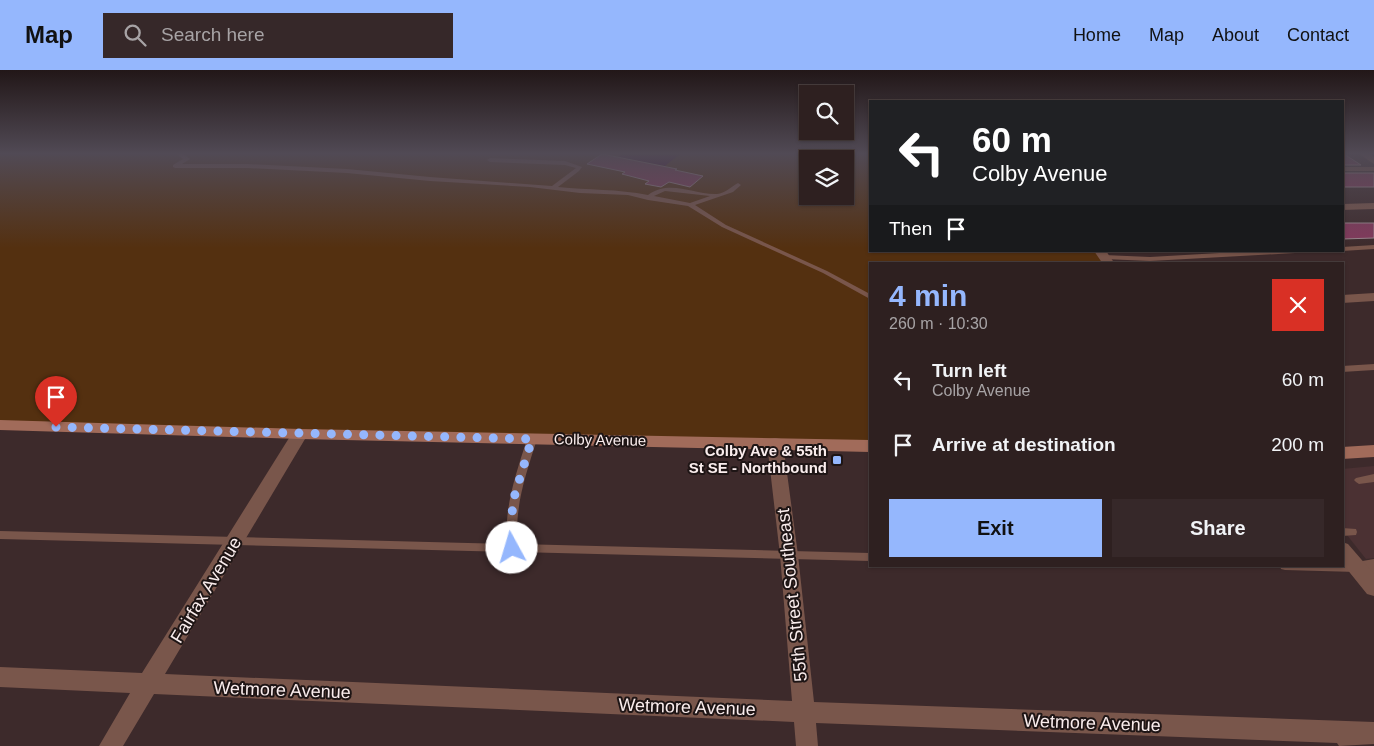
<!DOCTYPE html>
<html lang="en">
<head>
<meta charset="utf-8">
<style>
	:root { --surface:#2e2020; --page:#362829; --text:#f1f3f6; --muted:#a7a3a5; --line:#493e3e; --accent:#95b7fd }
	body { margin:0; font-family:Arial,sans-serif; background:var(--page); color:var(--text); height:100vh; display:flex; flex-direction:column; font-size:19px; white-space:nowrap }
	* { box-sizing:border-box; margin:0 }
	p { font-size:16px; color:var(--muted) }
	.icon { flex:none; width:28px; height:28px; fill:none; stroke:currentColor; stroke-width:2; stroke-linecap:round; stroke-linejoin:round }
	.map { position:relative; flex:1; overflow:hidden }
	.sheet { position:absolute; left:869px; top:192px; width:475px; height:305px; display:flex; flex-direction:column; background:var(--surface); border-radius:0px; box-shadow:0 1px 4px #0004,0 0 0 1px var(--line) }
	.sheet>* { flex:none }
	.banner { position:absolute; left:869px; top:30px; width:475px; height:152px; border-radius:0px; box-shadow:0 1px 4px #0004,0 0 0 1px var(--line); background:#202124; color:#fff; overflow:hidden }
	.buttons { position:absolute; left:799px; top:15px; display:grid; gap:10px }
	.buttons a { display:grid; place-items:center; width:55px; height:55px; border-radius:0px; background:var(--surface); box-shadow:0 1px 4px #0004,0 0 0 1px var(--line); font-size:25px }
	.pin { position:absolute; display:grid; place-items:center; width:42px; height:42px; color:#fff; margin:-51px -21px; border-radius:50% 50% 50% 0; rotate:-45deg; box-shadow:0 0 5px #0007 }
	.pin .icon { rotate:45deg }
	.me { position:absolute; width:55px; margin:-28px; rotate:354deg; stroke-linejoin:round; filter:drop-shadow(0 0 4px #0008) }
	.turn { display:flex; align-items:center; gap:18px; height:105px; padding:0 20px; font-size:22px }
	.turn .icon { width:65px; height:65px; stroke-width:2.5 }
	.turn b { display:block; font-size:35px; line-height:42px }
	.then { display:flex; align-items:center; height:48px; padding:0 20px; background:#0003; gap:10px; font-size:19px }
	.round { display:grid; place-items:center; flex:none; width:52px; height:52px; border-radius:0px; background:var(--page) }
	.overview { display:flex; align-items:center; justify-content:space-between; height:85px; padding:0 20px }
	h1 { font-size:30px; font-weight:700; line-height:38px; color:var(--accent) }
	.button { display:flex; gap:10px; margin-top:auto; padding:10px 20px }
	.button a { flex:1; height:58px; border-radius:0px; background:var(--accent); color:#111; font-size:20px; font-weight:700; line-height:58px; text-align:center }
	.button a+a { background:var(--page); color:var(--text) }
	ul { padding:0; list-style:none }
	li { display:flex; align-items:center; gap:15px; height:65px; padding:0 20px }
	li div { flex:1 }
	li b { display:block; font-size:19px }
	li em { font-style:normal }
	header { display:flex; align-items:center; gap:30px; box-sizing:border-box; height:70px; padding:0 25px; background:var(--accent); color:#111 }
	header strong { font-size:24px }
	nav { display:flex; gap:28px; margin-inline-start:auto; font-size:18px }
	.search { width:350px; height:45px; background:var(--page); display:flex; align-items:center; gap:12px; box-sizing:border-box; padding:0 18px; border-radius:0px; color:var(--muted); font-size:19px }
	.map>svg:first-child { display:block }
	.built { fill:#4b3133 }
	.green { fill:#543010; fill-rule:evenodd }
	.water { fill:#390035 }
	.building { fill:#84395c; stroke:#9d878f }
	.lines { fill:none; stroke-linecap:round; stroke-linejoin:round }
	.service { fill:#79564b; fill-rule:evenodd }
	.minor { fill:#79564b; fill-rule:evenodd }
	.tertiary { fill:#79564b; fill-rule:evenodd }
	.secondary { fill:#a16b5a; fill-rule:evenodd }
	.route { stroke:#95b7fd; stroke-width:9; stroke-dasharray:0 16.2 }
	.poi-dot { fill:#95b7fd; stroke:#1e1515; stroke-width:2 }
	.labels { text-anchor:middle; stroke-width:4; stroke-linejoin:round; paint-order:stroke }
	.street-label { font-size:15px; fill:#faeded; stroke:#1e1515 }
	.poi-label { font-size:15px; font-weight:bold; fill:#faeded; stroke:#1e1515; text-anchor:end }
	.near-street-label { font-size:18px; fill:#faeded; stroke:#1e1515 }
</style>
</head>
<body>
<header>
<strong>Map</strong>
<div class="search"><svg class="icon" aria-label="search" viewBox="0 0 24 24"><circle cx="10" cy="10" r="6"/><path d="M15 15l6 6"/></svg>Search here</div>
<nav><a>Home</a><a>Map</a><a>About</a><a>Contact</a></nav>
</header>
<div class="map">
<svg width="1374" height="676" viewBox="0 0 1374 676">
	<rect width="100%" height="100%" fill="#3d2a2b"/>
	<path class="built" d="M1374,396V488L1366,489L1343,460L1342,399Z"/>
	<path class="green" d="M0,84H870V181H1100L1109,194H870V376L0,355ZM808,89H845V126H808Z"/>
	<path class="water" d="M622,84H680L665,96L618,87Z"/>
	<path class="building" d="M602,84L677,99L675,100L703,106L690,117L669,112L661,117L645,114L649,111L622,104L625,102L587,94Z
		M1342,84H1344L1361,95H1342Z
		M1342,103H1374V117H1342Z
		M1342,153H1374V168L1342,169Z"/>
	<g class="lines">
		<path class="service" d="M177,84H183L190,89L182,94H248L347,99L430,107L552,116L576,98L565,95L490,92L487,90L490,88L565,91L582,97L579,101L558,117C588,120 618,119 648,125C671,109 693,125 717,124C725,123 731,117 738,113L741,115L733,122L695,135L726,155L827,201L870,224V229L823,203L722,157L688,136L648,130L628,125L580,123L530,117L430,111L347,103L248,98H175L173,97V95L183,89ZM665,121L710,126L690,133L654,126Z
			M1342,97H1374V101H1342Z
			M1374,175V179L1342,181V177Z
			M1254,181H1298L1295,183L1150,191L1104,189L1101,187L1104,185L1150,187Z
			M1374,294V300L1342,302V296Z
			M532,366L537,369C526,404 514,437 518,474L870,483V491L0,469V461L507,474C504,437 516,404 527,369Z
			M1374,404V412L1359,414L1356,412L1354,410L1356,408Z
			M1342,458L1356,459L1357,462L1356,465L1342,466Z
			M1342,493L1361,495L1362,498L1361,501L1357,502L1285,500L1281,499L1280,496H1342Z"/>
		<path class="minor" d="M1374,133V139L1342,140V134Z
			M1374,223V231L1342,233V225Z
			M300,359L306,360L308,364L165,604L792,631L780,485L767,373L769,369L775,368L781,369L783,373L798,485L814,632L1374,652V674L1339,676L1337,673L816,653L818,676H796L794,652L154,624L123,676H99L130,623L0,617V597L142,603L294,360Z
			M1374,489V505L1358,506L1351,503L1349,498L1351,493Z"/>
		<path class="tertiary" d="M1359,84H1370L1374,87V94Z
			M1094,181H1106L1115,194H1103Z
			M1342,472L1348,474L1374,504V526L1367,524L1342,493Z"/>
		<path class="secondary" d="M0,350L300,359L870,370V382L300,369L0,360Z
			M1374,375V387L1342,389V377Z"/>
	</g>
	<linearGradient id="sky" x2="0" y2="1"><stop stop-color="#221718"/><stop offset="0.47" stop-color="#514a55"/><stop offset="1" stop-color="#514a55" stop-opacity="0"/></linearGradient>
	<rect width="1374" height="178" fill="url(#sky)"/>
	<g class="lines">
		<path class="route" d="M56,357L532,369L515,424L510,455L512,478"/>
	</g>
	<rect class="poi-dot" x="832" y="385" width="10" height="10" rx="2.5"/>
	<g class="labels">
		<g class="street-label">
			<text transform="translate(600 370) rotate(1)" y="5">Colby Avenue</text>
		</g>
		<g class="poi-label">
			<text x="827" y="386">Colby Ave &amp; 55th<tspan x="827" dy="17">St SE - Northbound</tspan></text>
		</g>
		<g class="near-street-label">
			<text transform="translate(206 520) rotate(-59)" y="6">Fairfax Avenue</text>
			<text transform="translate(792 525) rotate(-96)" y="6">55th Street Southeast</text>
			<text transform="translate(282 620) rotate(2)" y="6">Wetmore Avenue</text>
			<text transform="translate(687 637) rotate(2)" y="6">Wetmore Avenue</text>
			<text transform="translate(1092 653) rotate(2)" y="6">Wetmore Avenue</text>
		</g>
	</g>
</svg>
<div class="buttons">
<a><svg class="icon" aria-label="search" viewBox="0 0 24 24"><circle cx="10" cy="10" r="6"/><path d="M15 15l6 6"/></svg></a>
<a><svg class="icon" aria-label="layers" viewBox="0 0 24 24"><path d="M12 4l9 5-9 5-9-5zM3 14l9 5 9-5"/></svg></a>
</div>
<div class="pin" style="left:56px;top:357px;background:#d93025"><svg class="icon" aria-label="arrive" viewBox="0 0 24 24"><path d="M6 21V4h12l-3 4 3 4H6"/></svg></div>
<svg class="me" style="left:512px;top:478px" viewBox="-20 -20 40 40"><circle r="19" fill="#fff"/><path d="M0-13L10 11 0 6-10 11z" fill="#95b7fd"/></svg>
<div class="banner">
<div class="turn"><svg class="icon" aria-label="left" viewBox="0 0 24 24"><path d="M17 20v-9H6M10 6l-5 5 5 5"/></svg><div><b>60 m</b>Colby Avenue</div></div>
<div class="then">Then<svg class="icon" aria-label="arrive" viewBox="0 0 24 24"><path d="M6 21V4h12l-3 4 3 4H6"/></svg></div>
</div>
<section class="sheet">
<div class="overview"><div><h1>4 min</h1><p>260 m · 10:30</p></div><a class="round" style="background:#d93025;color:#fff"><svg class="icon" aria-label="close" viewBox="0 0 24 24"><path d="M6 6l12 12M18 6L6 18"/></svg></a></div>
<ul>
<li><svg class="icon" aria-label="left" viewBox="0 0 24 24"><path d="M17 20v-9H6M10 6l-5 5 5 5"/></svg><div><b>Turn left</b><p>Colby Avenue</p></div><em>60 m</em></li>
<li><svg class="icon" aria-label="arrive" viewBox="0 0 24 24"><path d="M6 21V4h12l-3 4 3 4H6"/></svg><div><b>Arrive at destination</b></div><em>200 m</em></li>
</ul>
<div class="button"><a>Exit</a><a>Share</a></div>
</section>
</div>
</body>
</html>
